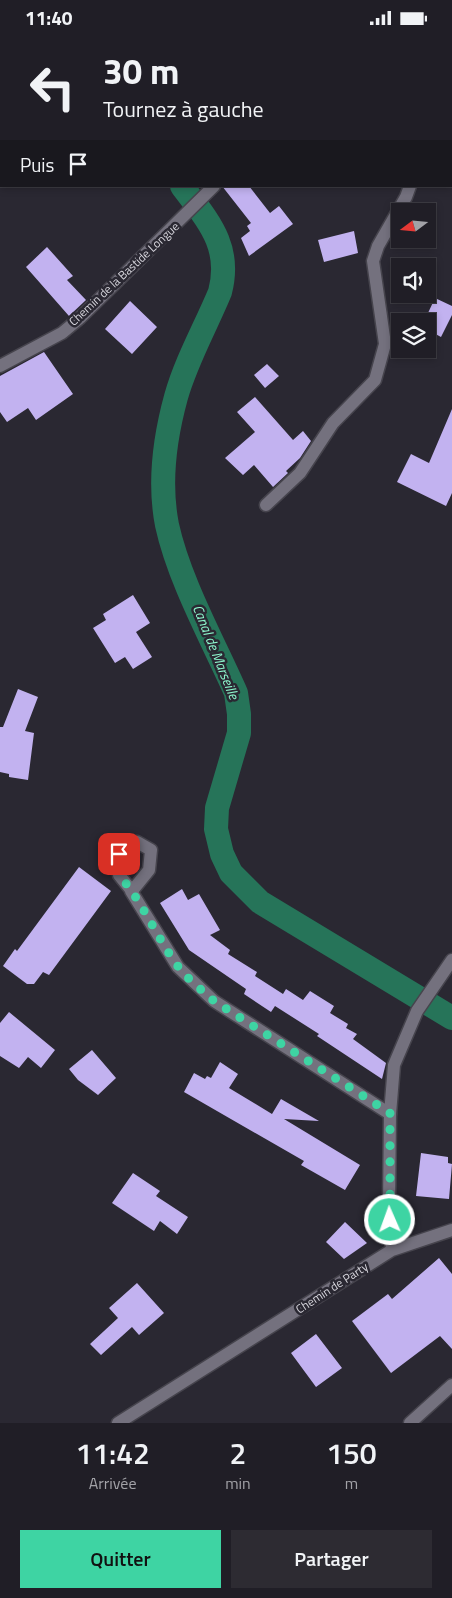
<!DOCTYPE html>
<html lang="fr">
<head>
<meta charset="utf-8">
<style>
	:root { --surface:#201e26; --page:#2d2b32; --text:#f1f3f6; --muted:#a2a2a7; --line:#3d3c43; --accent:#3ed4a3 }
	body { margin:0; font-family:"Titillium Web",sans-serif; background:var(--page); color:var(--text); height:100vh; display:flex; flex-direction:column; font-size:19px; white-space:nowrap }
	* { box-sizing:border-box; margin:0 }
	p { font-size:16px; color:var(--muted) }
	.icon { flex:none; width:28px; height:28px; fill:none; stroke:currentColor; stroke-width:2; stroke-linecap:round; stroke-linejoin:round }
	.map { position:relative; height:1388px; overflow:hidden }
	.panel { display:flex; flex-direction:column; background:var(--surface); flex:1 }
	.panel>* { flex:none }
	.top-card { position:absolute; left:0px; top:0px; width:452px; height:152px; box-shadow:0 2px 8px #0003,0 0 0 1px var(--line); background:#201e26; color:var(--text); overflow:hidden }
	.needle { width:32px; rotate:254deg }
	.fabs { position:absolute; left:391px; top:168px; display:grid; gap:10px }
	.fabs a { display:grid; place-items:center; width:45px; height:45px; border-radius:0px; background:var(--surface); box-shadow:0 2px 8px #0003,0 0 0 1px var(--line); font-size:25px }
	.pin { position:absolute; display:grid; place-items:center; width:42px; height:42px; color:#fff; margin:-21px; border-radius:10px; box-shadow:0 2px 8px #0006 }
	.me { position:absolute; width:55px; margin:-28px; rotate:358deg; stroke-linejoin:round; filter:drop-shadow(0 0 4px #0008) }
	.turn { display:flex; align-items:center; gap:18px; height:105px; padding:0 20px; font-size:22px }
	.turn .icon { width:65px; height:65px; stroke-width:2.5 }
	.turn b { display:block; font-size:35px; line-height:42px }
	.then { display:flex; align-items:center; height:48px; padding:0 20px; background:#0003; gap:10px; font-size:19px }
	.eta { display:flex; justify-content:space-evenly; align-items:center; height:85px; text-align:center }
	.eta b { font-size:30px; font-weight:600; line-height:35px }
	.action { display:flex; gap:10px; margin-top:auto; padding:10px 20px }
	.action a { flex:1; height:58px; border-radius:0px; background:var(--accent); color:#111; font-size:20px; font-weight:600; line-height:58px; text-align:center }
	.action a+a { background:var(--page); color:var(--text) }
	.status { display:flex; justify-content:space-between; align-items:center; height:35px; padding:0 25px; background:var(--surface); direction:ltr }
	.status svg { height:14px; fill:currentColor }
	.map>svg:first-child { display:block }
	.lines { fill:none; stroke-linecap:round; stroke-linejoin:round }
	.canal { stroke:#267459; stroke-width:24 }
	.building { fill:#c2b2f0 }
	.service-casing { stroke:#46444d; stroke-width:15 }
	.minor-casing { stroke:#46444d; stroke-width:15 }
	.service { stroke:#74717e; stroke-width:12 }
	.minor { stroke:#74717e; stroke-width:12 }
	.route { stroke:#3ed4a3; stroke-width:9; stroke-dasharray:0 16.2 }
	.labels { text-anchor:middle; stroke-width:5; stroke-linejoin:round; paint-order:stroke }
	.street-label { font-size:12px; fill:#d7d6dd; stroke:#2a2832 }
	.water-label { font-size:14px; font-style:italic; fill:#8ffbd0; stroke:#2a2832 }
</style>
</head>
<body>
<div class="status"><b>11:40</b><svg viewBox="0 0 49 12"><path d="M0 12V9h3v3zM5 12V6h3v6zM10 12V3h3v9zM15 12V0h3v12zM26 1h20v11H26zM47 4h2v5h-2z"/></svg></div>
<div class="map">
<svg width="452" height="1388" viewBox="0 0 452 1388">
	<rect width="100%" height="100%" fill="#2a2832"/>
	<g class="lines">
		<path class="canal" d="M0,71H1
			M182,151C208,186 232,211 220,257C206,291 186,326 176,362C165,402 159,449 167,490C179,545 213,606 236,658L239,679V698L217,773L216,794L222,819L231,838L260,867L452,983"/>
	</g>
	<path class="building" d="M222,151H249L270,178L279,171L293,189L249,221L241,203L250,196L247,191L251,188Z
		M354,196L358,218L324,227L318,205Z
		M47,212L73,241L67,245L86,265L69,281L26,232Z
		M435,263L452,271V280L441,302L428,295V278Z
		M130,266L157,292L132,319L105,294Z
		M44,317L73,359L36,385L28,373L7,387L0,377V341Z
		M267,329L279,341L265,353L254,340Z
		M255,362L293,405L303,396L311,406L300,423L286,436L288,438L273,452L254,430L243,440L225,423L255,397L237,377Z
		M452,374V458L446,471L397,447L411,419L429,428Z
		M133,560L150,588L136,597L152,622L133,634L125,622L115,628L93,593L106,585L103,579Z
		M18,654L38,662L25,696L34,698L28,745L9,742V739L0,737V692H3Z
		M79,832L111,856L49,940L43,937L34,949H27L3,931L15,914L17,916Z
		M182,854L188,865L199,859L220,895L210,900L230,915L228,919L257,937L255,941L283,959L286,954L303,965L310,956L334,971L330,978L348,989L346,993L357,999L353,1004L386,1028L382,1044L317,1001L319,999L275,971L271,977L244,959L246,954L189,915L160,868Z
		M9,977L55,1015L41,1033L28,1022L19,1033L0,1021V988Z
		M92,1015L116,1043L98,1060L78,1045L69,1034Z
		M220,1027L238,1039L229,1053L272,1079L281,1064L319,1086L284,1084L360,1130L345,1155L301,1130L304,1126L184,1057L194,1038L205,1044L207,1041L211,1043Z
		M421,1118L448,1122V1128L452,1129L449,1164L416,1161Z
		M133,1138L160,1156L156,1161L188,1182L177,1199L160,1186L154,1196L112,1168Z
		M345,1187L367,1208L344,1224L326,1207Z
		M439,1223L452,1239V1314L440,1301L391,1338L352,1286L388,1259L392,1264Z
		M137,1248L164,1278L139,1300L132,1292L101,1320L90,1309L118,1283L109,1273Z
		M316,1299L342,1333L316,1352L291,1318Z"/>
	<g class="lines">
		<g class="service-casing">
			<path id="service" d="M266,470L300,438L333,388L375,345L385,309L373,226L378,211L406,162L410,151
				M132,856L119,840V819L137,807L151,815L149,835L132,856H131L178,932L214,966L390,1079"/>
		</g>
		<g class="minor-casing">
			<path id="minor" d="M354,1L355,0
				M0,331L62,298L80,283L214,151
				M392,1215L389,1170L390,1079L394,1030L417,976L452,925
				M118,1388L392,1215L452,1195
				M410,1388L452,1350"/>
		</g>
		<use href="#service" class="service"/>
		<use href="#minor" class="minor"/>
	</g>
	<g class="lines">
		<path class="route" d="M119,819V840C142,866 156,901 177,930C187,944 202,955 214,966L390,1078V1185"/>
	</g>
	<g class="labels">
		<g class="street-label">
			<text transform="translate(124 239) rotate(-43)" y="4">Chemin de la Bastide Longue</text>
			<text transform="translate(332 1253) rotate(-33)" y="4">Chemin de Party</text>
		</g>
		<g class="water-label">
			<text transform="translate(216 617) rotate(68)" y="5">Canal de Marseille</text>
		</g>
	</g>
</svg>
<div class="fabs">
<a><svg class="needle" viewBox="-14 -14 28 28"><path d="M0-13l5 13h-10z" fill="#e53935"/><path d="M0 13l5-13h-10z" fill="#a2a2a7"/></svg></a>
<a><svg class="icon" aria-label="sound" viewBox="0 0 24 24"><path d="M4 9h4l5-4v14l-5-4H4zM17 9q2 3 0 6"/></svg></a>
<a><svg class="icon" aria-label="layers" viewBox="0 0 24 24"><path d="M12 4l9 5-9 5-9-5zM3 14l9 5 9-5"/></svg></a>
</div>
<div class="pin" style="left:119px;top:819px;background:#d93025"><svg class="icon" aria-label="arrive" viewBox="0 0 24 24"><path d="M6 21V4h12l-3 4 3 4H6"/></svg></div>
<svg class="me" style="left:390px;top:1185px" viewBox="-20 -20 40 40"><circle r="17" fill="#3ed4a3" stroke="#fff" stroke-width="3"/><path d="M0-11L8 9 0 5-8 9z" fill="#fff"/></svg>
<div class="top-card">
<div class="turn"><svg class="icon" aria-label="left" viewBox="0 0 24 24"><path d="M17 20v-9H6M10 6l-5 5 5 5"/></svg><div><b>30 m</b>Tournez à gauche</div></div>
<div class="then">Puis<svg class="icon" aria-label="arrive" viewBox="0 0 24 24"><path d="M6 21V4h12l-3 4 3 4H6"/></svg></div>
</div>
</div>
<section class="panel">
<div class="eta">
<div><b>11:42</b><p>Arrivée</p></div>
<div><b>2</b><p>min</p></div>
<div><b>150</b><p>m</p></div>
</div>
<div class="action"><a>Quitter</a><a>Partager</a></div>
</section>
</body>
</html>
